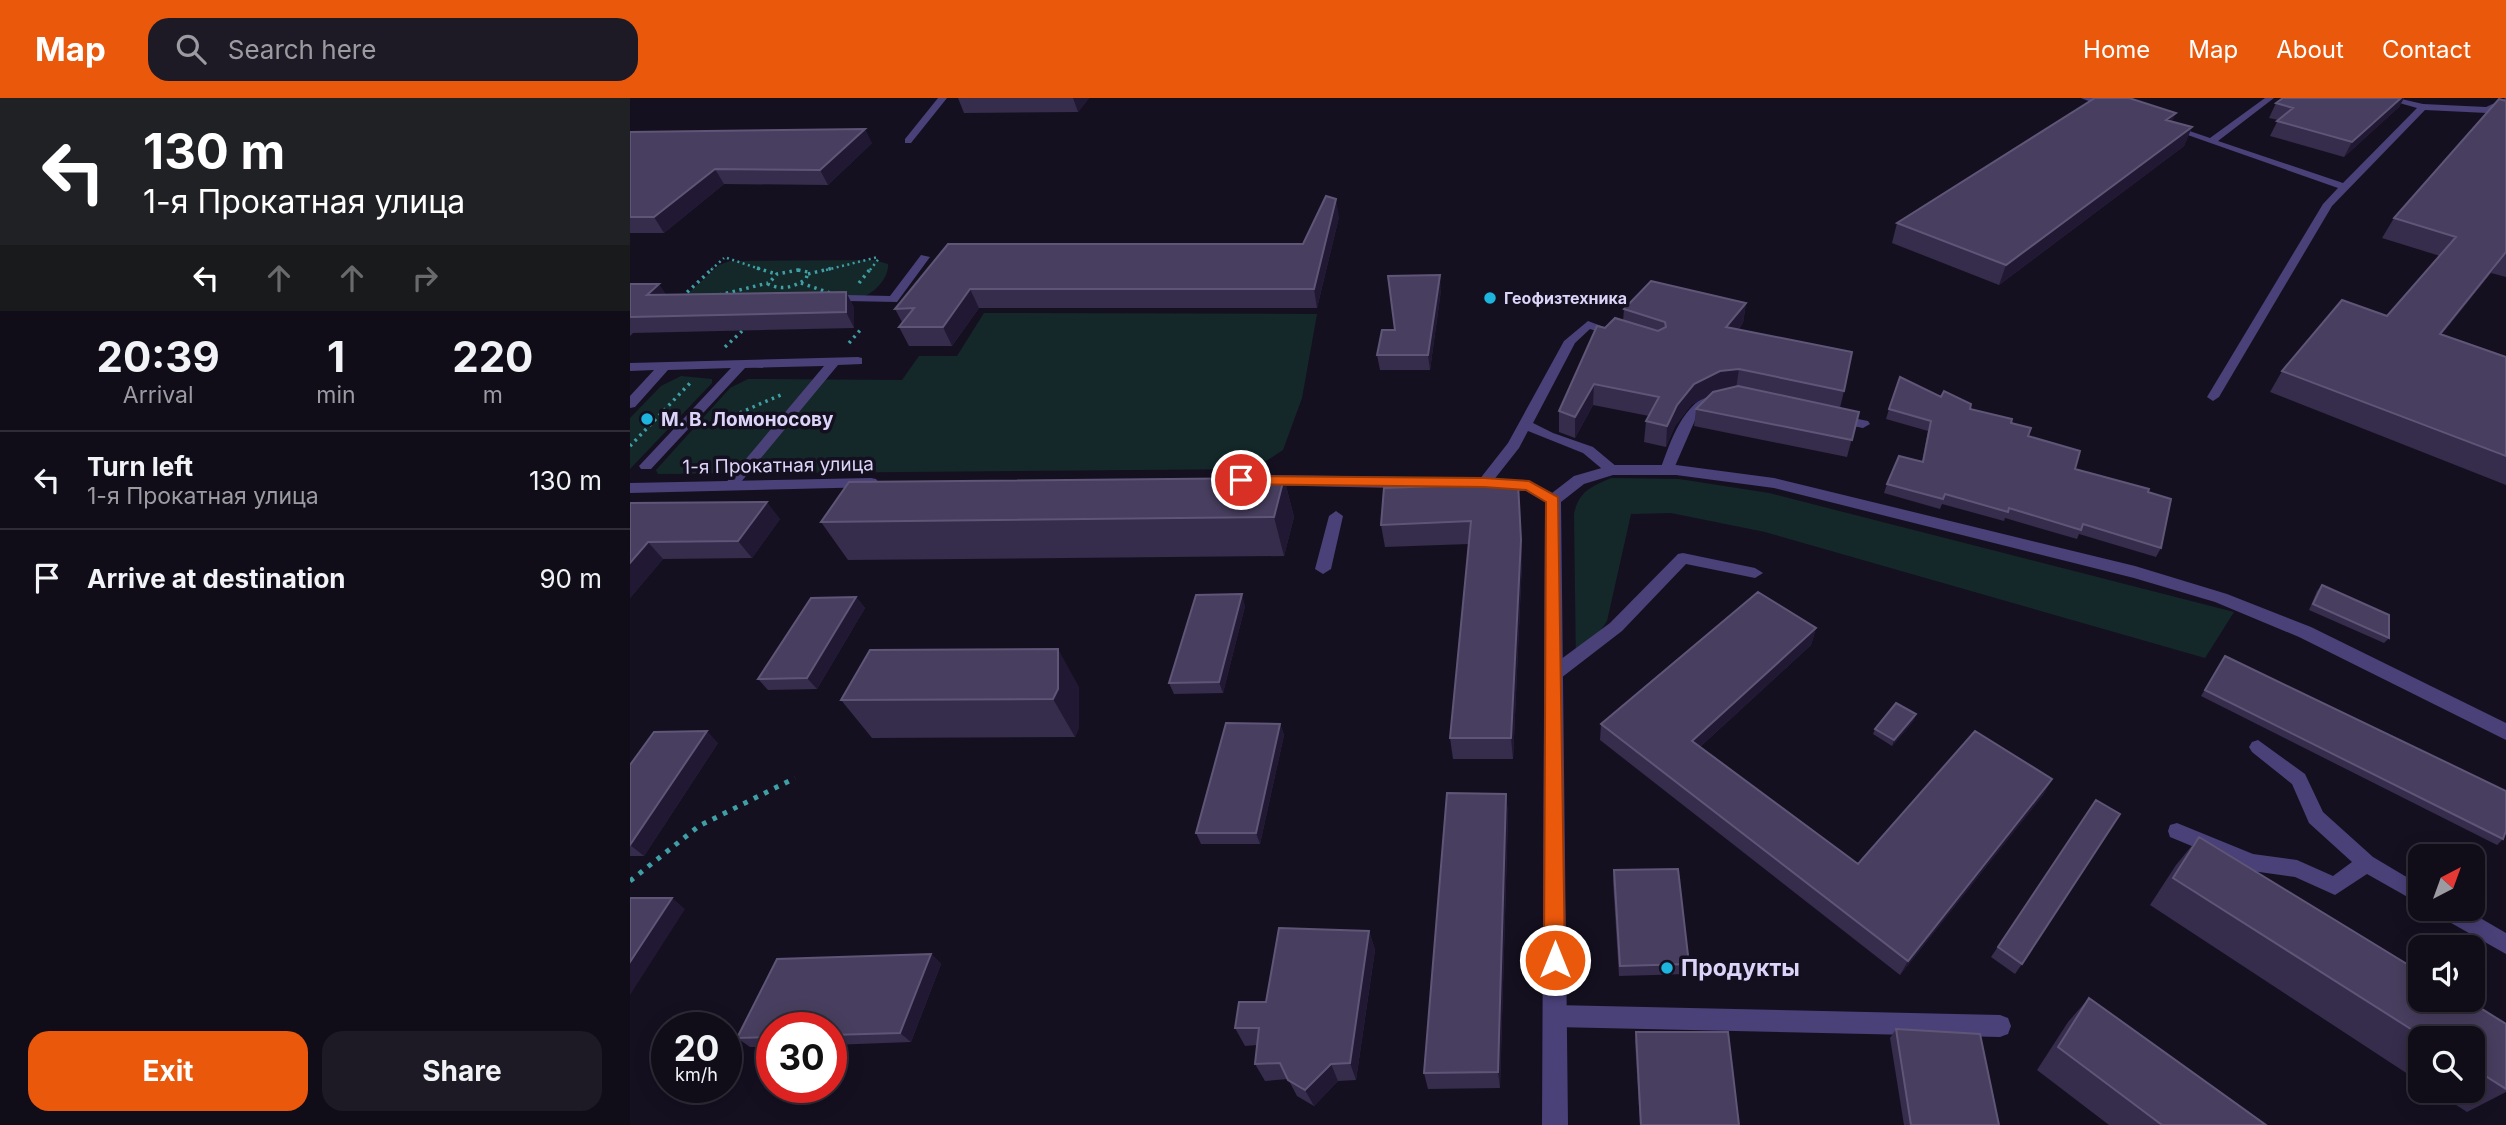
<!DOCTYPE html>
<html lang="en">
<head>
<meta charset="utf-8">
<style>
	:root { --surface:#100c18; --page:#1e1a25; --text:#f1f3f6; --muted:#9c9ba2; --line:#302c37; --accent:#ea580c }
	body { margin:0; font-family:Inter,sans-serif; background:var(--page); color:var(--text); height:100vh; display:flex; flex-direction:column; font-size:26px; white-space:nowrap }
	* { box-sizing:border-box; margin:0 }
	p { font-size:23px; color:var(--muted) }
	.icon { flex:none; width:38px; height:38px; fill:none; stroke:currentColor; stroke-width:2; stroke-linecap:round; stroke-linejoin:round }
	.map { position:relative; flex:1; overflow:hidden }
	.sheet { display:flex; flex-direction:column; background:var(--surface); width:630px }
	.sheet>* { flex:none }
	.hud { background:#202124; color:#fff; overflow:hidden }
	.needle { width:46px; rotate:41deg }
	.tools { position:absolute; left:1778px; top:746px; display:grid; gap:14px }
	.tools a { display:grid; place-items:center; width:77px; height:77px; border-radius:14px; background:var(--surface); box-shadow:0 4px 18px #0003,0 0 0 2px var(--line); font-size:35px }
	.speed { position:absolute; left:21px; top:914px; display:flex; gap:14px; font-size:35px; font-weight:700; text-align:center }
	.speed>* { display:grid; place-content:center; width:91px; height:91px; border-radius:50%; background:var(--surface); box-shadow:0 4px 18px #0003,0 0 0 2px var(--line); line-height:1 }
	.speed small { font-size:18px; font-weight:400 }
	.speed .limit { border:10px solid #d22; background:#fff; color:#111 }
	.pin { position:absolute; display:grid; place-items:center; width:60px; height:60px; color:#fff; margin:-30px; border:4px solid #fff; border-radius:50%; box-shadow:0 2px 7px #0007 }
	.me { position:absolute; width:77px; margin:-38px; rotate:0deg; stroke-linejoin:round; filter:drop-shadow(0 0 5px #0008) }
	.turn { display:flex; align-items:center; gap:24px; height:147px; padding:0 28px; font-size:32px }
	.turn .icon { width:91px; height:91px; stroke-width:2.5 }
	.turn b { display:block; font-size:49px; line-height:60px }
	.lanes { display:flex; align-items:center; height:66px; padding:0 28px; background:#0003; justify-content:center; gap:35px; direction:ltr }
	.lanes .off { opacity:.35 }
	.eta { display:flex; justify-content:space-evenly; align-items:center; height:119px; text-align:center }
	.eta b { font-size:42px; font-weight:700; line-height:49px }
	.primary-button { display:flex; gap:14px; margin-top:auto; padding:14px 28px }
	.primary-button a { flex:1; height:80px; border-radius:21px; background:var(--accent); color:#fff; font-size:28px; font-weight:700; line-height:80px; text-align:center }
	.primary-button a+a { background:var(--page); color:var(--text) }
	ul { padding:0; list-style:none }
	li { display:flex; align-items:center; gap:21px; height:98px; padding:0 28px; border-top:2px solid var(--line) }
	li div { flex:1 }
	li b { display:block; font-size:26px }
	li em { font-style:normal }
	header { display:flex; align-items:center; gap:42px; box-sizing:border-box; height:98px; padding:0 35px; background:var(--accent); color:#fff }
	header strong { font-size:33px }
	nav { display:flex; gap:38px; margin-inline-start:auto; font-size:24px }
	.search { width:490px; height:63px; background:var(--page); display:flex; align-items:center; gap:18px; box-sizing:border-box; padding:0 24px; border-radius:21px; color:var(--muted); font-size:26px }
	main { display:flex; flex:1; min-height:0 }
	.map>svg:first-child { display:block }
	.green { fill:#142829 }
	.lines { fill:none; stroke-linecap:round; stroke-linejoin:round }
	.path-far2 { stroke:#3e9fa5; stroke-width:2.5; stroke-dasharray:2 3.5; stroke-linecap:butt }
	.path-far1 { stroke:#3e9fa5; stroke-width:3.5; stroke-dasharray:2.5 4.5; stroke-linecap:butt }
	.path { stroke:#3e9fa5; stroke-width:5; stroke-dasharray:4.5 7; stroke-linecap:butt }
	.service { fill:#4a4179; fill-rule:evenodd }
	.minor { fill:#4a4179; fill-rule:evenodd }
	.wall { fill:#362c4c }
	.shaded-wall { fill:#211933 }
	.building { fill:#483e5f; stroke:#5f5677; stroke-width:2 }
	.route { fill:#ea580c; stroke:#983908; stroke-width:2 }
	.poi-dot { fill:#1db4dd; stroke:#151020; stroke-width:2.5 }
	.labels { text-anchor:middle; stroke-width:7; stroke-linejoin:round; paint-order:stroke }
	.far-poi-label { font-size:16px; font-weight:bold; fill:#ddd5f9; stroke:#151020; text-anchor:start }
	.poi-label { font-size:19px; font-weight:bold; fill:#ddd5f9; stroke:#151020; text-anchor:start }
	.street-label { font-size:19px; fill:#ddd5f9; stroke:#151020 }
	.near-poi-label { font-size:23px; font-weight:bold; fill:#ddd5f9; stroke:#151020; text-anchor:start }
</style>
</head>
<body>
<header>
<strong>Map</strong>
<div class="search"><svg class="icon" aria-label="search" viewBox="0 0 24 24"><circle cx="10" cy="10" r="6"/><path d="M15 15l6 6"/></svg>Search here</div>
<nav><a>Home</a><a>Map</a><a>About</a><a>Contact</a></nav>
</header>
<main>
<section class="sheet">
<div class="hud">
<div class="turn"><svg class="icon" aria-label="left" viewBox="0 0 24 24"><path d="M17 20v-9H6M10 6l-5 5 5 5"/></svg><div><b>130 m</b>1-я Прокатная улица</div></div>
<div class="lanes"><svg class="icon" aria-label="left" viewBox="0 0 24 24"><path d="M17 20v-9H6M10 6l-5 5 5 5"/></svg><svg class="icon off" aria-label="ahead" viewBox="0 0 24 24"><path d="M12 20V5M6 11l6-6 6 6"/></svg><svg class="icon off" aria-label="ahead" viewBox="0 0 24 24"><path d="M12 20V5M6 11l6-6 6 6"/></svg><svg class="icon off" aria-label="right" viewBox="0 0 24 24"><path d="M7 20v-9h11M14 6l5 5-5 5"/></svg></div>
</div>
<div class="eta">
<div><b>20:39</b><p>Arrival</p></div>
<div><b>1</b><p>min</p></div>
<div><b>220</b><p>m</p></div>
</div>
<ul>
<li><svg class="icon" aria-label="left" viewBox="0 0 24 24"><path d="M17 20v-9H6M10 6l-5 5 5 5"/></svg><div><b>Turn left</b><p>1-я Прокатная улица</p></div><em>130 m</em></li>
<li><svg class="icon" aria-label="arrive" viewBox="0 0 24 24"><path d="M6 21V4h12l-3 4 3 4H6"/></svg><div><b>Arrive at destination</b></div><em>90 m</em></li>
</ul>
<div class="primary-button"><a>Exit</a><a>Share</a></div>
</section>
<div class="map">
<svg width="1876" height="1027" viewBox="0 0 1876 1027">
	<rect width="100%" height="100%" fill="#151020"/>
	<path class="green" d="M244,162L258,166C259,179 246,193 235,198L53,200L89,167L100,163Z
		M354,215L687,216L672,300L653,352L624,371L28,376L26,372L100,290L118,281H128L272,282L289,258H327Z
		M51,278L82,281V285L0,371V320L31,288Z
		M981,380L1049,381L1139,395L1604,514L1575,560L1135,434L1041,415L1001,416L977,523L946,569L944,416C949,393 961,389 981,380Z"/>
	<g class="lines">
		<path class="path-far2" d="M97,160L133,172
			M81,172L94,160
			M196,172L248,159
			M240,172L250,159"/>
		<path class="path-far1" d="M127,170L146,176
			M168,172L178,174L176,181C164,189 152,193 138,186L147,176Z
			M178,176L203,170
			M171,185L200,195
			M229,185L241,170
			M89,197L138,185
			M52,199L83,170
			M219,245L232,230
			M95,249L112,233
			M84,326L153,296
			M0,348L62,283"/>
		<path class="path" d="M0,783L69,728L165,680"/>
		<path class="service" d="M308,0H317L281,45H275V41Z
			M1451,0H1463L1485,9L1478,11Z
			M1635,0H1644L1588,43L1713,85L1787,10L1752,0H1767L1793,6L1856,9L1876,0V6L1857,15L1795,12L1702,108L1589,299L1583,303L1577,299L1693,106L1708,90L1535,29L1539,26L1580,40Z
			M291,157L300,159L267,204L217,203L211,200L217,197L260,198Z
			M958,223L990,235L984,239L960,231L945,245L903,325L923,335L963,349L987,369L989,372L987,375H977L953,355L898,333L889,350L859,388H849L847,385L849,382L878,345L934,243Z
			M228,259L232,260V266L208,267L106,390H96L94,387L194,268L115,270L21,371H11L9,368L101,270L38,272L5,309L0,310V298L24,272L0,273V265Z
			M1086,294L1092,298L1066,320L1042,375H1032L1030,372C1041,343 1052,304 1086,294Z
			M1207,317L1238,323L1240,326L1233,330L1202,324V318Z
			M706,413L713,418L701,471L693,476L685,471L699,418Z
			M1053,455L1125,470L1133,475L1125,480L1056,466L992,533L931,580H919L917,575L919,570L980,525L1048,456Z
			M1628,642L1675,676L1693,714L1743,759L1790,787V806L1737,776L1705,797L1665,779L1622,773L1540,739L1538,733L1540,727L1547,725L1623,756L1667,762L1703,778L1722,764L1679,725L1662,686L1622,654L1619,649L1622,644Z
			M1804,810H1833L1876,835V856L1807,817Z
			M925,907L1370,917L1378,920L1381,928L1378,936L1370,939L925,929L917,926L914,918L917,910Z"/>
		<path class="minor" d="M982,367H1046L1144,380L1505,468L1597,496L1681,529L1876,625V642L1669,539L1585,504L1504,480L1144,390L1046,377H983L954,386L931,404L938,1027H912L915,404L896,393L633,387L625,382L633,377L854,380L899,383L922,395L944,378Z
			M241,380L246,381L249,385L246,389L0,395V385Z"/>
	</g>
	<path class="wall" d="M328,0H459L448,14L334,15Z
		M1653,0H1774L1769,9L1714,59L1640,38L1648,22L1639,20L1646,5Z
		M1876,3V179L1861,175L1812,236L1876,258V387L1640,294L1652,273L1757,218L1810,158L1752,140L1764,120Z
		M1542,24L1562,29L1554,48L1369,187L1262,145L1267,125Z
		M0,34L242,45L198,87L94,86L34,135H0Z
		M709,119L687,210H349L322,248H279L269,229L272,224L265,211L318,146H673Z
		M0,186L36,197L216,194L224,210V230L3,235L0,238Z
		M811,192L800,272H750L747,257L765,232Z
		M1116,205L1113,225L1108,232L1214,293L1210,310L1229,314L1217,359L1064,328L1066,311L1079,298L1062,306L1045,328L1036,349L1014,344L1016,323L1019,318L963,307L945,340L929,334V313L975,230L993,223L994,211Z
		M1311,299L1340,311L1381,325L1445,371L1518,394L1531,450L1526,459L1449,436L1447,441L1375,420L1374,423L1312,406L1310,411L1254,395L1257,386L1292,364L1298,333L1256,321L1259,311Z
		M654,380L664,419L654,458L218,462L191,424Z
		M888,385L892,464L883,661H823L820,640L839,446L755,449L751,427Z
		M0,405L150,421L122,460L33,461L0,500Z
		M1692,487L1759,540L1754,545L1679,512L1687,493Z
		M226,499L235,510L187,591L138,592L128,581Z
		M615,508L593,595L544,596L539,585Z
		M1186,530L1181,547L1070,649L1228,766L1422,681L1413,697L1270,877L970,642L971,626Z
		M1595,558L1873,741L1867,747L1571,598Z
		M449,589V629L445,639L242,640L211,602Z
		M1284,622L1262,648L1243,636L1245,631Z
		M650,626L654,637L630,746H571L566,735Z
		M88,645L14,758H0V667Z
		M876,696L878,716L870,990L798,991L794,975Z
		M1466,702L1392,866L1385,876L1361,859Z
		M1569,739L1876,926V994L1837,1014L1803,992H1843V940H1790V984L1520,807L1546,767Z
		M984,772L1059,866L1057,876L989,878L983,783Z
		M739,833L745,852L726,982L708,983L684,1008L667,998L658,981L635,983L625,966L627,947L615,948L605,930L636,904Z
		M301,856L311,866L281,944L201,947V929H142V949H120L107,940Z
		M1459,900L1636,1027H1479L1407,972L1438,924Z
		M1266,931L1369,1027H1274L1260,940Z
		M1006,934L1109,1027H1010L1005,943Z"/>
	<path class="shaded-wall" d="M443,0H459L448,14Z
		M1771,0H1774L1769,9L1714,59L1722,44Z
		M1546,15L1538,33L1536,22Z
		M1562,29L1554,48L1369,187L1376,167Z
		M235,31L242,45L198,87L190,72Z
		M85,71L94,86L34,135L24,119Z
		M706,101L709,119L687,210L684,191Z
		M1876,154L1861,175L1795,257L1810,236Z
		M810,177L811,192L800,272L798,257Z
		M29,186L40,202L17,197Z
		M340,191L349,210L322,248L313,229Z
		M216,194L224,210V230L216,214Z
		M1116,205L1113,225L1094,250L1096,229Z
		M1109,271L1106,291L1088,294L1062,306L1045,328L1036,349L1037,328L1047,307L1064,286L1090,273Z
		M964,286L963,307L945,340V319Z
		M654,380L664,419L654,458L644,419Z
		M137,404L150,421L122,460L108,443Z
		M891,442L892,464L883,661L881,640Z
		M18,444L33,461L0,500V465Z
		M612,496L615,508L593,595L589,584Z
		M226,499L235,510L187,591L177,580Z
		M1186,530L1181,547L1059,659L1062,643Z
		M428,551L449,589V629L445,639L423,601Z
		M1286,616L1284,622L1262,648L1264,642Z
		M650,626L654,637L630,746L626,735Z
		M77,633L88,645L14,758L0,747Z
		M1422,681L1413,697L1270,877L1278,863Z
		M876,696L878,716L870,990L868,974Z
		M42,800L55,811L0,897V864Z
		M739,833L745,852L726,982L720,965Z
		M301,856L311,866L281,944L270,935Z
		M701,966L708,983L684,1008L675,992Z"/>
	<path class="building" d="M1465,0H1499L1546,15L1536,22L1562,29L1376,167L1267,125Z
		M1653,0H1771L1722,44L1647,23L1663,10L1646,5Z
		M1869,1L1876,3V154L1810,236L1876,259V358L1652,273L1712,202L1757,218L1826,139L1764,120Z
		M235,31L190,72L85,71L24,119H0V34Z
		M696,98L706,101L684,191H340L313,229H269L284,210L265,211L318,146H673Z
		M810,177L798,257H747L752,232H765L758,178Z
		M1021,183L1116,205L1096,229L1222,254L1214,293L1109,271L1090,273L1064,286L1047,307L1037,328L1016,323L1029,299L964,286L945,319L929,313L967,228L975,230L985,220L1028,233L1036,229L1035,224L994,211Z
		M0,186H29L17,197L216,194V214L0,219Z
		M1270,279L1311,299L1314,293L1341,306L1340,311L1382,321L1381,325L1401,330L1398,338L1450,353L1445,371L1519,391L1518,394L1541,401L1531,450L1453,426L1451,432L1379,410L1378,414L1315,396L1313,401L1257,386L1269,358L1293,364L1301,323L1259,311Z
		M1108,288L1229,314L1222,342L1066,311L1083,294Z
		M654,380L644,419L191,424L219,384Z
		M888,385L891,442L881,640H820L841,423L751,427L754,390Z
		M137,404L108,443L18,444L0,465V405Z
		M1692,487L1759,517V540L1683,506Z
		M1128,494L1186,530L1062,643L1228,766L1345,633L1422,681L1278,863L971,626Z
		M612,496L589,584L539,585L566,497Z
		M226,499L177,580L128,581L181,500Z
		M428,551V591L423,601L211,602L240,552Z
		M1595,558L1876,693V733L1873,741L1575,592Z
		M1266,605L1286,616L1264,642L1245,631Z
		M596,625L650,626L626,735H566Z
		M77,633L0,747V667L24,634Z
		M817,695L876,696L868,974L794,975Z
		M1466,702L1490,716L1392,866L1368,849Z
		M1569,739L1790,874V901H1836L1876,926V991L1843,970V940H1795L1543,780Z
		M1048,771L1059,866L990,868L984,772Z
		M0,800H42L0,864Z
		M649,830L739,833L720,965L701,966L675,992L658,982L650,965L625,966L629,930H605L609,904H636Z
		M301,856L270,935L201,937V929H142V939L107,940L147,861Z
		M1459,900L1636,1027H1532L1428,949Z
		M1266,931L1350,936L1369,1027H1281Z
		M1006,934H1098L1109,1027H1011Z"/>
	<path class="route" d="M611,378L854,380L899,383L928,399L935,862L932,869L925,872L917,869L914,862L916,404L896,392L854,389L606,386L604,382Z"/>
	<g class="poi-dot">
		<circle cx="860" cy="200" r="7"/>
		<circle cx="17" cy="321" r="7"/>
		<circle cx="1037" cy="870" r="7"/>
	</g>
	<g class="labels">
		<g class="far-poi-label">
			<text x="874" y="206">Геофизтехника</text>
		</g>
		<g class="poi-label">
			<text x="31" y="328">М. В. Ломоносову</text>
		</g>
		<g class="street-label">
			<text transform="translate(148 367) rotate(-1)" y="7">1-я Прокатная улица</text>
		</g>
		<g class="near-poi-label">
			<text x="1051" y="878">Продукты</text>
		</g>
	</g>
</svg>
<div class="tools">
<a><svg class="needle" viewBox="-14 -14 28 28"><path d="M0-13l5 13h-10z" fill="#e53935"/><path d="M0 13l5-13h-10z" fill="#9c9ba2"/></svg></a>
<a><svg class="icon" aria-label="sound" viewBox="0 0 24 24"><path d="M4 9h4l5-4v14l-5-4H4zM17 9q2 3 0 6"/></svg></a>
<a><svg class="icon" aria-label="search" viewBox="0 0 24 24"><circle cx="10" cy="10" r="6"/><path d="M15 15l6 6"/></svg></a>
</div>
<div class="speed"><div>20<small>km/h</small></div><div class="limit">30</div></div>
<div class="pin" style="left:611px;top:382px;background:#d93025"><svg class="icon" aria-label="arrive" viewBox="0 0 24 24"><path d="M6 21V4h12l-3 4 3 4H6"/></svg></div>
<svg class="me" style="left:925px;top:862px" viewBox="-20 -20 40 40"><circle r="17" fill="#ea580c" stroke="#fff" stroke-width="3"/><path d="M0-11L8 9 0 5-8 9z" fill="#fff"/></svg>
</div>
</main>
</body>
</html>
